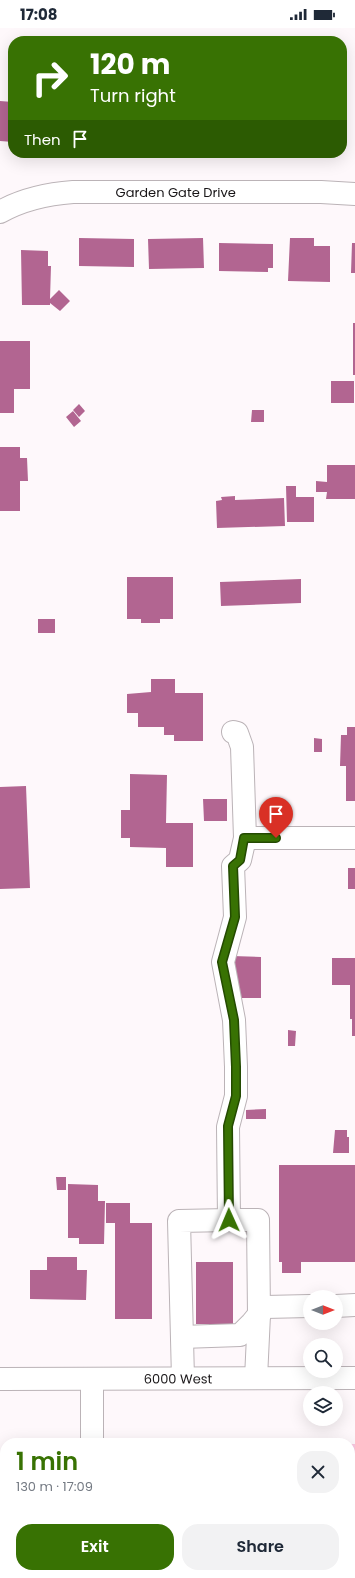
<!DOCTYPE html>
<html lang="en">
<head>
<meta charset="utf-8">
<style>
	:root { --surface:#fff; --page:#f2f2f3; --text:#1f2937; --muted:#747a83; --accent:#387203 }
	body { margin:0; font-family:Poppins,sans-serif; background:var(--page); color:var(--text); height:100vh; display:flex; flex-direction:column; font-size:15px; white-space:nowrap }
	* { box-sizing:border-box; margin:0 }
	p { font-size:13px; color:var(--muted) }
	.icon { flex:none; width:22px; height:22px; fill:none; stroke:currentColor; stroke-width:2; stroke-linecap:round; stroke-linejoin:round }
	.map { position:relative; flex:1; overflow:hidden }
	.panel { position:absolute; left:0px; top:1410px; width:355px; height:140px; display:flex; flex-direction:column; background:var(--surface); border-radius:16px 16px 0 0; box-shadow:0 4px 16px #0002 }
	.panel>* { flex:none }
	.banner { position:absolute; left:8px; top:8px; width:339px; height:122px; border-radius:16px; box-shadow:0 4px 16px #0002; background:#387203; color:#fff; overflow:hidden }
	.needle { width:26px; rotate:90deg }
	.controls { position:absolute; left:303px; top:1262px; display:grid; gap:8px }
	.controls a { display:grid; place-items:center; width:40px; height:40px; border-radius:50%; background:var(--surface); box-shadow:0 4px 16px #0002; font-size:20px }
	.pin { position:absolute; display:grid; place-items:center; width:34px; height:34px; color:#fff; margin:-41px -17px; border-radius:50% 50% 50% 0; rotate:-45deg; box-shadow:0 0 4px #0007 }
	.pin .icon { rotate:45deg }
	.me { position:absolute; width:44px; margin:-22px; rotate:359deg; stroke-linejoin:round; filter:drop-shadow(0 0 3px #0008) }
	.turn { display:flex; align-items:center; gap:14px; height:84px; padding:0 16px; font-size:18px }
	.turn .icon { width:52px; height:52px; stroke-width:2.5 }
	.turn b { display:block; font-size:28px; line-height:34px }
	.then { display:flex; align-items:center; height:38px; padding:0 16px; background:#0003; gap:8px; font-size:15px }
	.round { display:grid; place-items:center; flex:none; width:42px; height:42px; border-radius:16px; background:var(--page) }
	.head { display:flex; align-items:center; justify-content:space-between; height:68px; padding:0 16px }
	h1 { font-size:24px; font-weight:600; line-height:30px; color:var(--accent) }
	.button { display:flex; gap:8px; margin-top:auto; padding:8px 16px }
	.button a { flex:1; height:46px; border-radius:16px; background:var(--accent); color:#fff; font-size:16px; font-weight:600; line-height:46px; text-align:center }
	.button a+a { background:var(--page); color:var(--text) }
	.status { display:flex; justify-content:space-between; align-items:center; height:28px; padding:0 20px; background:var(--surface); direction:ltr }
	.status svg { height:11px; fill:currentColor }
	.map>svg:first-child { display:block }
	.green { fill:#f9c9e2 }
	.building { fill:#b26591 }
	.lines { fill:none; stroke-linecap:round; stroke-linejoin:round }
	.minor-casing { stroke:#bbb3b7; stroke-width:24 }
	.minor { stroke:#fff; stroke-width:22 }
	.route-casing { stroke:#244a02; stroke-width:10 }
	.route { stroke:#387203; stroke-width:7 }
	.labels { text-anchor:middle; stroke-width:4; stroke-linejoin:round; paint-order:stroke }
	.street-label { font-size:13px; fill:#181517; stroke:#fff }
</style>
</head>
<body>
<div class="status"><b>17:08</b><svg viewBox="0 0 49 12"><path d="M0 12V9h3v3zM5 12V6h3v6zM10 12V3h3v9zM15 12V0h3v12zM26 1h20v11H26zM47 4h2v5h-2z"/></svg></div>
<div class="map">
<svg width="355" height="1550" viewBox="0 0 355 1550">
	<rect width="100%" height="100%" fill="#fef8fb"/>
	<path class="green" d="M350,1416H355V1550H229V1545H350Z
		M124,1545H154L153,1550H125Z"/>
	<path class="building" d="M0,73L13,74V114L0,113Z
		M79,210L134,211V239L79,238Z
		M203,210L204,240L149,241L148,211Z
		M290,210H314V218H330V254L288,253Z
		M219,215L273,216V240H268V244L219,243Z
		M352,215H355V245H351Z
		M21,222L48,223V238H51L50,271L59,262L70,273L60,283L50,275V277H22Z
		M353,295H355V347H353Z
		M0,313H30V361H14V385H0Z
		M331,353H354V375H331Z
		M79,376L85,383L79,389L73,382Z
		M252,382H264V394H251Z
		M73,383L81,393L74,399L66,389Z
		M0,419H20V430H27L28,453H20V483H0Z
		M327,437H355V471H326L327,464H316V453L327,454Z
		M286,458H296V469H314V494H287Z
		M235,468V472L284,470L285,498L217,500L216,473L222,472L221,469Z
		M127,549H173V591H160V595H141V591H127Z
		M301,551V575L221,578L220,554Z
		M38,591H55V605H38Z
		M151,651H175V665H203V713H174V707H164V699H138V685H127V666L151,664Z
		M347,699H355V773H346V738H340L341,707H347Z
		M314,710L322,711V724H314Z
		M130,746L167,747L166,795H193V839H166V820L130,819V810H121V782H130Z
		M26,758L30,860L0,861V759Z
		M203,771H227V793H204Z
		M348,840H355V861H348Z
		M232,928L261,929V970H231Z
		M332,930H355V1008H352V991H350V957H332Z
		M288,1002L296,1003L295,1018H288Z
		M266,1081V1091H246V1082Z
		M335,1102H347V1109H349V1125H333Z
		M279,1137H355V1234H301V1245H282V1234H279Z
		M56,1149H66V1162H57Z
		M68,1156L98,1157V1173H105L104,1216H79V1210H68Z
		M106,1175H130V1195H152V1291H115V1195H106Z
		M47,1229H77V1242H87L86,1272L30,1271V1242H47Z
		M196,1234H233V1296H219V1298H209V1296H196Z
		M0,1431H5V1545H77V1549L81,1548V1550H0Z"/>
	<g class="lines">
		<g class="minor-casing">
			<g id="minor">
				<path id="s1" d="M0,184C23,171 46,166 73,164H321L355,166"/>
				<path d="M233,704L237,705L242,719L245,810H355"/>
				<path d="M229,1192H258L259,1287L256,1350"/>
				<path d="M336,1278L355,1277"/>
				<path d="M182,1309L240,1307L252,1295L265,1279L310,1278"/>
				<path d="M183,1350L179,1193L229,1192L228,1099L236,1068V1039L234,992L223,934L235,889L233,838L240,832L245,810"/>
				<path id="s2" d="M0,1351L355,1350"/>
				<path d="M92,1415V1351"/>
				<path d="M92,1545V1550"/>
			</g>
		</g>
		<use href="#minor" class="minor"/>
	</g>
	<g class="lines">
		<g class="route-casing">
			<path id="route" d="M229,1192L228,1098L236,1068V1039L234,992L222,934L235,889L233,838L240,832L244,810H276"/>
		</g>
		<use href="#route" class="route"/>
	</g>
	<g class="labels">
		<g class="street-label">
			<text dy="5" stroke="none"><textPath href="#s1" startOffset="179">Garden Gate Drive</textPath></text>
			<text dy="5" stroke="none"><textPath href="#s2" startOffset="178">6000 West</textPath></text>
		</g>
	</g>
</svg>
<div class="controls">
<a><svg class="needle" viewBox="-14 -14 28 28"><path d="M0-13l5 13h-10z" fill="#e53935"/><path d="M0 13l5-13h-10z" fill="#747a83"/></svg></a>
<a><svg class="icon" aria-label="search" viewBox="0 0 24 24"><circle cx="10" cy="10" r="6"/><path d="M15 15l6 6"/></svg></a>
<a><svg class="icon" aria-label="layers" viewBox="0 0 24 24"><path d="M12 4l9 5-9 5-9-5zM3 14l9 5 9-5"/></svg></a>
</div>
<div class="pin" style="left:276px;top:810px;background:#d93025"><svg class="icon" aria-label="arrive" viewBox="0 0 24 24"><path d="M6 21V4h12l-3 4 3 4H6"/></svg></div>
<svg class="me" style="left:229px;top:1192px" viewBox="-20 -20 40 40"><path d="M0-17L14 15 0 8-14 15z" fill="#387203" stroke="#fff" stroke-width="4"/></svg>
<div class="banner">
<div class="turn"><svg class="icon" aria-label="right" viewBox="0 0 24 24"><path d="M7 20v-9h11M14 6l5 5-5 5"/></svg><div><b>120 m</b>Turn right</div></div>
<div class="then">Then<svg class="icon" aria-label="arrive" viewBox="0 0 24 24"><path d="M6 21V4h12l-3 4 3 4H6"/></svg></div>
</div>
<section class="panel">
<div class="head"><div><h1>1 min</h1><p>130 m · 17:09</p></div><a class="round"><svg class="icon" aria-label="close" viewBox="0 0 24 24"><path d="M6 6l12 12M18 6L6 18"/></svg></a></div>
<div class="button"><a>Exit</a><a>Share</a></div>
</section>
</div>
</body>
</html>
